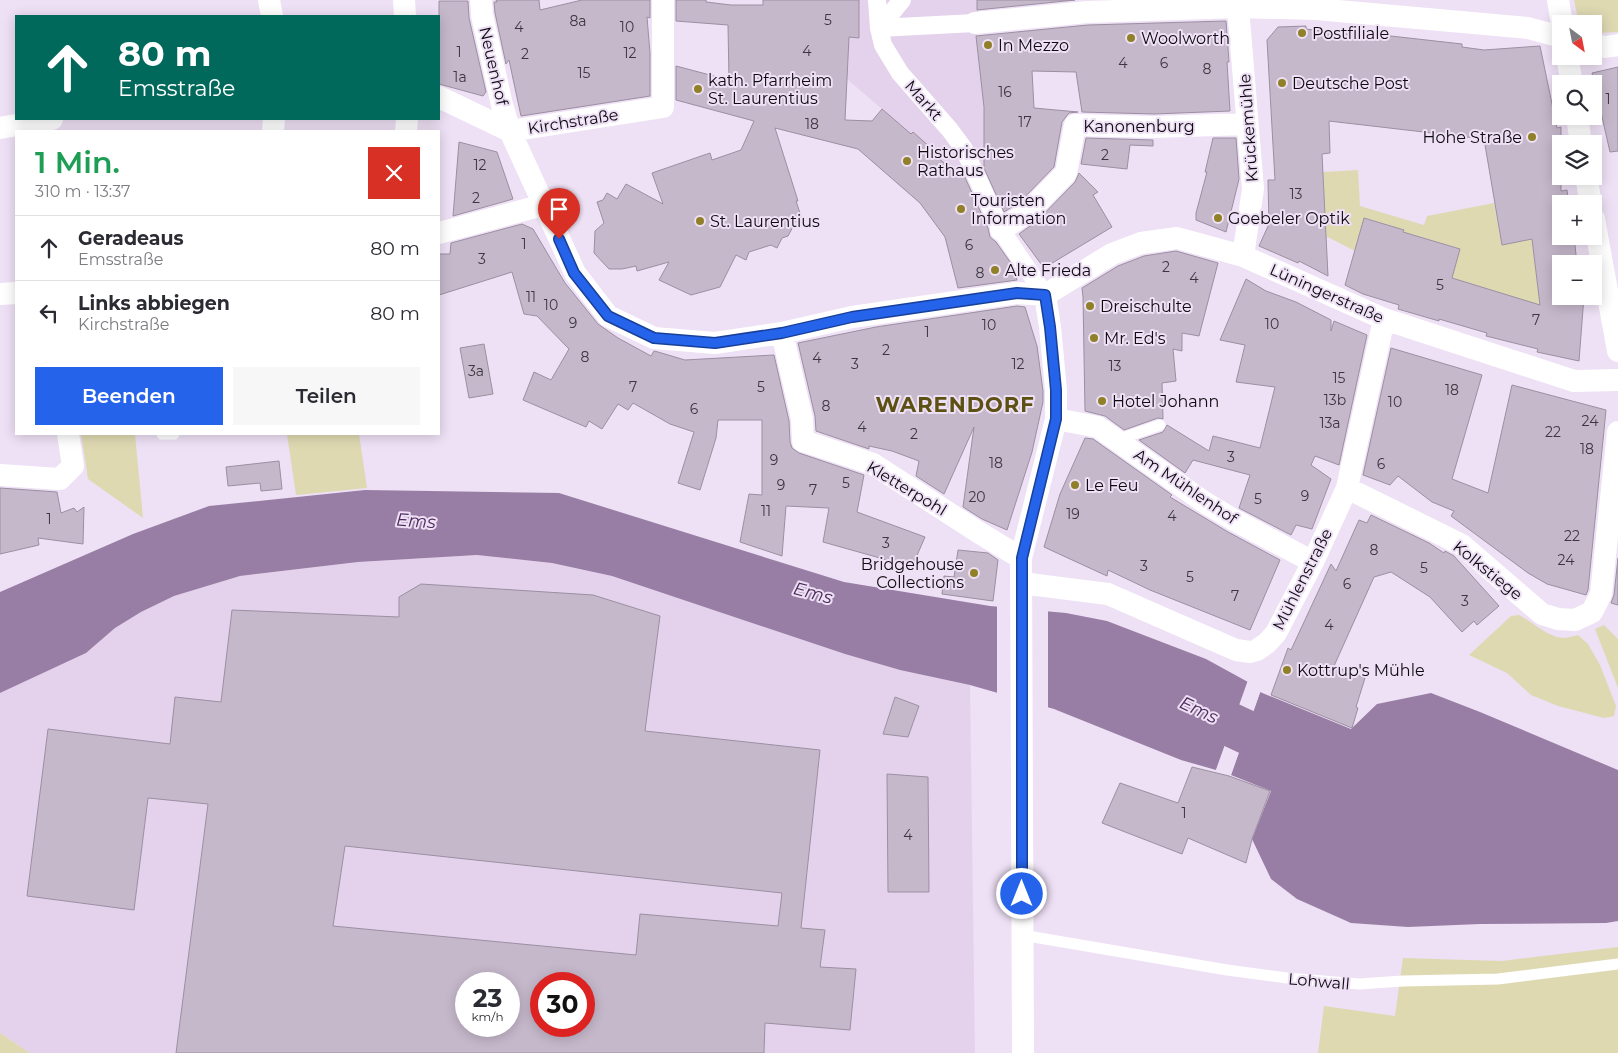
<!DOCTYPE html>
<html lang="de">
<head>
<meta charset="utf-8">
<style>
	:root { --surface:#fff; --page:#f7f7f7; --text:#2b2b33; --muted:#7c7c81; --line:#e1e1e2; --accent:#2563eb }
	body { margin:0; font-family:Montserrat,sans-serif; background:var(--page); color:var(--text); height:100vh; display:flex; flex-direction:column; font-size:19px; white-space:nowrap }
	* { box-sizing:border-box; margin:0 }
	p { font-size:16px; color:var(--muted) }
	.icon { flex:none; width:28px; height:28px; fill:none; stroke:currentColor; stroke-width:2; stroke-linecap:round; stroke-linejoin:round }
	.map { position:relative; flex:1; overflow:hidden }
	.drawer { position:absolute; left:15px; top:130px; width:425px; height:305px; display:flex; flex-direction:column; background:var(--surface); border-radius:0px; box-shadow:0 2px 12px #0003 }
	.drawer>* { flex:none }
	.top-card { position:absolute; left:15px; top:15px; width:425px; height:105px; border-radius:0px; box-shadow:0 2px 12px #0003; background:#00695c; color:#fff; overflow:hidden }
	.needle { width:32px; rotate:148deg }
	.fabs { position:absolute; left:1552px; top:15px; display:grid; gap:10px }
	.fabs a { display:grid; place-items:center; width:50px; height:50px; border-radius:0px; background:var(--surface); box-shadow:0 2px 12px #0003; font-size:25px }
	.speed { position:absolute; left:455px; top:972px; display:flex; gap:10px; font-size:25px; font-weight:700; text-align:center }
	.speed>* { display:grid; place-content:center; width:65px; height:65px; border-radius:50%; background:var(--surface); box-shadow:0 2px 12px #0003; line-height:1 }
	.speed small { font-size:12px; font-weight:400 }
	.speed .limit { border:8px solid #d22; background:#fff; color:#111 }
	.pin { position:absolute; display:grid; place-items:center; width:42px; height:42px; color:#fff; margin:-51px -21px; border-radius:50% 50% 50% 0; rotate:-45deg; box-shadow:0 0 5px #0007 }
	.pin .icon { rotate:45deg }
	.me { position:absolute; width:55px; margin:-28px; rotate:0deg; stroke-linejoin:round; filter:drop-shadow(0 0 4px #0008) }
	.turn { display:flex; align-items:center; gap:18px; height:105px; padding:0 20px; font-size:22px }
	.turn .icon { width:65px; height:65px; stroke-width:2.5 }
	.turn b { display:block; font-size:35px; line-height:42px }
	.round { display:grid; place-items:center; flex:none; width:52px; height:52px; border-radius:0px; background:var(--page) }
	.headline { display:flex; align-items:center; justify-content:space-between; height:85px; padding:0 20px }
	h1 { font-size:30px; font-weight:600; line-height:38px; color:#1e9e55 }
	.button { display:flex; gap:10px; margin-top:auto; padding:10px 20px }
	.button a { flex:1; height:58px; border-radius:0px; background:var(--accent); color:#fff; font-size:20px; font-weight:600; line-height:58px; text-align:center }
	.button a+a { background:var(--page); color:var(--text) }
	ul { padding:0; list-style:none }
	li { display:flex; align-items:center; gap:15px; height:65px; padding:0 20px; border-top:1px solid var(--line) }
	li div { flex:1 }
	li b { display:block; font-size:19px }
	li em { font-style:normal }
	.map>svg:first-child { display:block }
	.built { fill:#e4d2ec; fill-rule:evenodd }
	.green { fill:#dfd9b2 }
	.water { fill:#987ea4 }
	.pier { fill:#eee0f5 }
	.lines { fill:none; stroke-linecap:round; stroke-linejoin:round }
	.river { stroke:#987ea4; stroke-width:44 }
	.building { fill:#c5b8cb; stroke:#9c8fa2; fill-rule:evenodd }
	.service { stroke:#fff; stroke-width:11 }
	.pedestrian { stroke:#fff; stroke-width:18 }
	.minor { stroke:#fff; stroke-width:22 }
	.route-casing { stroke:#184099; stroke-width:12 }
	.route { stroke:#2563eb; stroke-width:9 }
	.poi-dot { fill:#908027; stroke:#eee0f5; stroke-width:2 }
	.labels { text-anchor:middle; stroke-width:4; stroke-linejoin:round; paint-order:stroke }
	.number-label { font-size:14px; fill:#3c363f }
	.poi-label { font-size:16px; fill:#0e0a10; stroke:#eee0f5; text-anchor:start }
	.street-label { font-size:16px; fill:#0e0a10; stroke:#eee0f5 }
	.water-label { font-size:18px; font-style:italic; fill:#4d2b5d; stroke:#eee0f5 }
	.district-label { font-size:21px; font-weight:bold; letter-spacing:1px; fill:#5c5113; stroke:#eee0f5 }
</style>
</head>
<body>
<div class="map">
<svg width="1618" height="1053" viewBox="0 0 1618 1053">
	<rect width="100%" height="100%" fill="#eee0f5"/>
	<path class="built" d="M859,0H977L978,14L975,23L982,78L987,169L955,172L929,150L930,147L913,133L911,134L847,79L849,37H859Z
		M477,555L552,563L612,576L845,654L900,670L970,685L975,1053H30L0,1033V693L86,653L115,628L141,612L174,596L240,576L358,562ZM466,984H509V1026H466ZM541,984H584V1026H541Z"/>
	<path class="green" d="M1574,0H1618V32L1598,33L1594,30V24H1584L1578,19Z
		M1358,170L1360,206L1424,225L1427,216L1494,203L1502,245L1532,239L1538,290L1543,291L1541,307L1452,278L1460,249L1421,237L1399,305L1382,300L1404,230L1365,218L1355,251L1312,229L1325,212L1323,172Z
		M81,434H135L143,518L88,479Z
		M287,434H359L367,488L296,495Z
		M1519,615C1533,622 1546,636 1562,638C1567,638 1573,636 1578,635L1588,644L1600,665L1616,706L1614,716L1604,718L1558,706L1531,695L1507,673L1469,655L1511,616Z
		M1604,625L1618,639V688L1595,629Z
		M1618,947V1053H1318L1324,1006L1395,1016L1403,958L1502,961Z
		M0,1033L30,1053H0Z"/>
	<path class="water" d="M365,490L559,493L844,582L990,606L1066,613L1107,621L1206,659L1248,682L1216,770L1181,760L1054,709L970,685L900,670L845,654L612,576L552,563L477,555L358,562L240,576L174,596L141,612L115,628L86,653L0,693V592L133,534L209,506Z
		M1260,692L1351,729L1377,704L1431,693L1480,712L1618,770V921L1606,923L1480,924L1408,927L1351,923L1297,899L1271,879L1252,839L1271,791L1231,775Z"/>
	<path class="pier" d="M997,605L1048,609V709L997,696Z
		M1248,680L1250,683L1219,771L1216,770Z
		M1259,690H1261L1231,775L1228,774Z"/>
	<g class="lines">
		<path class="river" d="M1178,700L1300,757"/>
	</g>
	<path class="building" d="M496,0H539L540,10L582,0H650V18L647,17L650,53V96L521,116L509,60L506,64L495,13L494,2H497Z
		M676,0H706V2L731,5H763V0H859V38L849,37L845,120L872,121L882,109L911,134L913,132L931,148L929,150L950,168L953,174L963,173L988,228L990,237L996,242L1013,266L1017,280L958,288L945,237L920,203L858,149L775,128L798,201H796L802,219L796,221L788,236L782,238L777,248L771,245L749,252L746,260L736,255L720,287L691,295L659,280L669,262L637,271L636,266L622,269H609L594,253L595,231L604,223L597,202L603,200L607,193L617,199L626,184L663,204L652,173L710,153L712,160L741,150L754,121L676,100V66L729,80L728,25L676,21Z
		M977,0H1075L977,10Z
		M439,1H468L469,18L486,92L483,96L439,84Z
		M1226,21L1229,62H1227L1230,111L1154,114L1082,112L1076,72L1032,71L1034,108L1078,112L1069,113L1062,122L1054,167L1020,202L1004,212L984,168V107L976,36L1088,25Z
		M1306,26V29L1364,36V33L1462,44V47L1484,50L1540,46L1557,128L1561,127V191L1567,190L1569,204H1561V236H1574L1577,264H1561V296H1584L1579,361L1537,352L1538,349L1486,336L1487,333L1439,319V321L1398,309L1399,305L1363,294L1345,285L1364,218L1404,230L1403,232L1460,249L1452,278L1540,305L1532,239L1502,245L1484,139L1329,121L1330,153L1322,154L1328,276L1299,261L1298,263L1259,246L1269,224L1268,180H1275L1267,40L1278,27Z
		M1618,67V151L1610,152L1592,73Z
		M1086,138L1153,140V146L1130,145L1127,169L1081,164Z
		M1213,138H1236L1239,179L1226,232L1196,220V213L1207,172H1205Z
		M459,142L497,152L513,199L453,216Z
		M1079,173L1098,192L1093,195L1112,227L1044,268L1019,234L1037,221L1075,182Z
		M522,224L533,229L565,283L598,324L618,338L651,356L654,351L658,352L685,360L774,355L789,421L790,442L792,448L799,453L864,475L857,512L925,537L912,567L823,542L829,508L786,506L782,556L740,542L749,494L762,495V420H718L716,438L700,490L678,483L694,432L670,424L633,403L628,410L618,404L602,429L589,421L586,427L523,400L534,372L551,380L569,349L537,316L524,314L512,272L439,295V254H450L451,243Z
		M1176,251L1218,263L1199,336L1182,333V351L1173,349L1176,381L1162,383L1163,419L1158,418L1124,430L1105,416L1085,411L1083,297L1082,288L1118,266L1144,256Z
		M1246,279L1266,291L1296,302L1331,320V331L1334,321L1367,335L1339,465L1315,456L1311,465L1331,479L1312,529L1296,525L1291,535L1239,508L1250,475L1193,460L1185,473L1139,440L1163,432L1167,425L1209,451L1213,436L1260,448L1275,387L1236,382L1245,345L1220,340Z
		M1017,306L1025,307L1037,346L1043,391V402L1032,452L1007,530L982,519L963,507L974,427L944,494L916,476L919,461L892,451L869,446V449L816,431L815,416L798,343L876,327Z
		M484,344L493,394L469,398L460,348Z
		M1391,348L1482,375L1452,479L1488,493L1512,385L1606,410L1588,590L1586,595L1547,584L1528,573L1451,516L1454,511L1432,502L1398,476L1390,485L1363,475Z
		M1085,438L1093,439L1172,495L1170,497L1228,532L1280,560L1250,630L1150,590L1108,570L1107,576L1044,547L1060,494Z
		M279,461L282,489L261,491L260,483L228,486L226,467Z
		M0,488L57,492L61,513L74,508L77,512L84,507L83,544L38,538L39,545L0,554Z
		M1371,515L1429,543L1444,553L1445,551L1454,556L1499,606L1477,625L1474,621L1462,632L1430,597L1391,572L1374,577L1334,666L1365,678L1356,707L1358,708L1352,728L1271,695L1288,648L1291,650L1331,564L1336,571L1359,520L1367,523Z
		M958,550L988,553L998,560L993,601L942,594L944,576L954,577Z
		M1618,558V605L1611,603L1614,595Z
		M421,584L593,595L660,616L645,731L820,750L801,928L825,930L820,967L856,969L850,1030L765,1023L764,1053H176L208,804L148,798L134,910L27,896L48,729L170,744L175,697L221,702L232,610L399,617V597ZM345,846L782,893L778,926L640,914L636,955L333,926ZM466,984H509V1026H466ZM541,984H584V1026H541Z
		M895,697L919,706L908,737L883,734Z
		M1192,767L1229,776L1270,791L1252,839L1246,863L1188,838L1182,854L1102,823L1120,783L1178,803Z
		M887,774L928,777L929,892H888Z"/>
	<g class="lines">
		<path class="service" d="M162,434H174
			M1117,440L1160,425
			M1022,935L1227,970L1287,978L1359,984L1403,981L1498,979L1618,964"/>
		<path class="pedestrian" d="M877,0L879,28L883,45L900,73L950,130L964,149L1001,230L1045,295
			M879,28L975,23
			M879,28L902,0"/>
		<path class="minor" d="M269,0L272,16
			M404,0L405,16
			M481,0L482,15L502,105L510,131L575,273L608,316L654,338L715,343L782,333L852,317L1017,293L1045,295
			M1558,0L1562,24
			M1238,7L1253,189L1243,256
			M975,23L1087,12L1238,7L1316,9L1528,28L1561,37
			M1594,45L1605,47L1618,45
			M1567,56L1572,84
			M439,97L510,131
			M1577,116L1581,144
			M0,128L52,119
			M273,131L274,119
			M406,131L407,119
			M510,131L663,107V0
			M1586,176L1591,204
			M1594,219L1618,351
			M1001,230L1028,212L1066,173L1075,125L1154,127L1247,124
			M439,233L543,205
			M0,294L16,293
			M1045,295L1112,254L1141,243L1177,238L1243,256L1384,319L1574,381L1618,380
			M782,333L802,419L803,441L873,464L978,532L1021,558
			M1056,419L1098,427L1204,502L1234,520L1313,562
			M0,475L60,479L73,466L68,434
			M1347,488L1462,545L1542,614L1558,619L1575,620L1592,612L1601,594L1618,432
			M1021,583L1108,594L1236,650L1250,652L1257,650L1267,643L1276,633L1313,562L1347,488L1384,319
			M1023,1053L1021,558L1056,419V390L1050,327L1045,295"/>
	</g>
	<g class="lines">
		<g class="route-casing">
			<path id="route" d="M559,239L574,273L608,316L654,338L715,343L782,333L852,317L1017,293L1045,295L1050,327L1056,390V419L1022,558V894"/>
		</g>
		<use href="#route" class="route"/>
	</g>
	<g class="poi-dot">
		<circle cx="1302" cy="33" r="5"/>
		<circle cx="1131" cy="38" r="5"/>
		<circle cx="988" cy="45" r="5"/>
		<circle cx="1282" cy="83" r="5"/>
		<circle cx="698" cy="89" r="5"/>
		<circle cx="1532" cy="137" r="5"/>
		<circle cx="907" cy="161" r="5"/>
		<circle cx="961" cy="209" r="5"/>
		<circle cx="1218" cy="218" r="5"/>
		<circle cx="700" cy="221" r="5"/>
		<circle cx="995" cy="270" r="5"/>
		<circle cx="1090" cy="306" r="5"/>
		<circle cx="1094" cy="338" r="5"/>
		<circle cx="1102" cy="401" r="5"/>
		<circle cx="1075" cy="485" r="5"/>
		<circle cx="974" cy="573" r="5"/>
		<circle cx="1287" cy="670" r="5"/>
	</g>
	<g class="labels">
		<g class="number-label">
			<text x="828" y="25">5</text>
			<text x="578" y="26">8a</text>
			<text x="519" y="32">4</text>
			<text x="627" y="32">10</text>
			<text x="807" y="56">4</text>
			<text x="459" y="57">1</text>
			<text x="630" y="58">12</text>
			<text x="525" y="59">2</text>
			<text x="1123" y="68">4</text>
			<text x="1164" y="68">6</text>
			<text x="1207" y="74">8</text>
			<text x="584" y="78">15</text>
			<text x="460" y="82">1a</text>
			<text x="1005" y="97">16</text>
			<text x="1608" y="104">1</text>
			<text x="1025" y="127">17</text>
			<text x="812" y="129">18</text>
			<text x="1105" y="160">2</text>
			<text x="480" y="170">12</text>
			<text x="1296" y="199">13</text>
			<text x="476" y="203">2</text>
			<text x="524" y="249">1</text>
			<text x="969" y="250">6</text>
			<text x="482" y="264">3</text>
			<text x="1166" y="272">2</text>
			<text x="980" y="278">8</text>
			<text x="1194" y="283">4</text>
			<text x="1440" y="290">5</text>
			<text x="531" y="302">11</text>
			<text x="551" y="310">10</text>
			<text x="1536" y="325">7</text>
			<text x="573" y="328">9</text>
			<text x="1272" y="329">10</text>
			<text x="989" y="330">10</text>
			<text x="927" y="337">1</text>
			<text x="886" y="355">2</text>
			<text x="585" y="362">8</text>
			<text x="817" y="363">4</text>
			<text x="855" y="369">3</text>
			<text x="1018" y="369">12</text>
			<text x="1115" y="371">13</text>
			<text x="476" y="376">3a</text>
			<text x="1339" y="383">15</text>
			<text x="633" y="392">7</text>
			<text x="761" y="392">5</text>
			<text x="1452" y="395">18</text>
			<text x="1335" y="405">13b</text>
			<text x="1395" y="407">10</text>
			<text x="826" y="411">8</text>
			<text x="694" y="414">6</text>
			<text x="1590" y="426">24</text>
			<text x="1330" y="428">13a</text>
			<text x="862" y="432">4</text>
			<text x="1553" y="437">22</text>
			<text x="914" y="439">2</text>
			<text x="1587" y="454">18</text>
			<text x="1231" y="462">3</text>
			<text x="774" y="465">9</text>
			<text x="996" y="468">18</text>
			<text x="1381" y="469">6</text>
			<text x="846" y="488">5</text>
			<text x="781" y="490">9</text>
			<text x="813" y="495">7</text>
			<text x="1305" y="501">9</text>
			<text x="977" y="502">20</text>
			<text x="1258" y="504">5</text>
			<text x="766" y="516">11</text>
			<text x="1073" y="519">19</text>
			<text x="1172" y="521">4</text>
			<text x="49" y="524">1</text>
			<text x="1572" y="541">22</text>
			<text x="886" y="548">3</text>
			<text x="1374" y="555">8</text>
			<text x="1566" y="565">24</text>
			<text x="1144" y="571">3</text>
			<text x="1424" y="573">5</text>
			<text x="1190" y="582">5</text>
			<text x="1347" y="589">6</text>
			<text x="1235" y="601">7</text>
			<text x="1465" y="606">3</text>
			<text x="1329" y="630">4</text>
			<text x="1184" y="818">1</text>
			<text x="908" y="840">4</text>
		</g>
		<g class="poi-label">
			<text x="1312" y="39">Postfiliale</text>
			<text x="1141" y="44">Woolworth</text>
			<text x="998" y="51">In Mezzo</text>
			<text x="708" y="86">kath. Pfarrheim<tspan x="708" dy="18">St. Laurentius</tspan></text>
			<text x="1292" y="89">Deutsche Post</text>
			<text x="1522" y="143" text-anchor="end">Hohe Straße</text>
			<text x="917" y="158">Historisches<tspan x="917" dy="18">Rathaus</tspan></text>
			<text x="971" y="206">Touristen<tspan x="971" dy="18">Information</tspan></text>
			<text x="1228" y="224">Goebeler Optik</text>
			<text x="710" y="227">St. Laurentius</text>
			<text x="1005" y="276">Alte Frieda</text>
			<text x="1100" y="312">Dreischulte</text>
			<text x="1104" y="344">Mr. Ed's</text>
			<text x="1112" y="407">Hotel Johann</text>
			<text x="1085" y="491">Le Feu</text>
			<text x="964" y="570" text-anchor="end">Bridgehouse<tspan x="964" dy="18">Collections</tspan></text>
			<text x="1297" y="676">Kottrup's Mühle</text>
		</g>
		<g class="street-label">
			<text transform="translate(494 66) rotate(77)" y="6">Neuenhof</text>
			<text transform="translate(924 100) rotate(49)" y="6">Markt</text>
			<text transform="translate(573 121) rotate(-9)" y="6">Kirchstraße</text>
			<text x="1139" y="132">Kanonenburg</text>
			<text transform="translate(1248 128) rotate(-94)" y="6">Krückemühle</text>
			<text transform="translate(1327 293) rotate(24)" y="6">Lüningerstraße</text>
			<text transform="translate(1186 486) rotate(34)" y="6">Am Mühlenhof</text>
			<text transform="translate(907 488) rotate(31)" y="6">Kletterpohl</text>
			<text transform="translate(1488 570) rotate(39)" y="6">Kolkstiege</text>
			<text transform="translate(1302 579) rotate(-63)" y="6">Mühlenstraße</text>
			<text transform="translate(1319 981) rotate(5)" y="6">Lohwall</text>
		</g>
		<g class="water-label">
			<text transform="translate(416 521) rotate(4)" y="6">Ems</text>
			<text transform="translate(813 593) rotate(15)" y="6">Ems</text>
			<text transform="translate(1199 710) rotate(25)" y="6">Ems</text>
		</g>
		<g class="district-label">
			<text x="955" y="412">WARENDORF</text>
		</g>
	</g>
</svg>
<div class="fabs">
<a><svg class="needle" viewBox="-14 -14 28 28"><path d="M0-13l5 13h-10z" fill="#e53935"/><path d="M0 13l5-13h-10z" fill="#7c7c81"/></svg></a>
<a><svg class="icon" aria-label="search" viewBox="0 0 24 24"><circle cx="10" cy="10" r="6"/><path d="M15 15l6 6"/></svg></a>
<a><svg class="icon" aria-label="layers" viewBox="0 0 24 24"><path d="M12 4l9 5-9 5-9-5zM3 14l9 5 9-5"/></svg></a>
<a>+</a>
<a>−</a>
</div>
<div class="speed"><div>23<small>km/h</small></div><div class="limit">30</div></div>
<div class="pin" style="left:559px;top:239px;background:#d93025"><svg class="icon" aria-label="arrive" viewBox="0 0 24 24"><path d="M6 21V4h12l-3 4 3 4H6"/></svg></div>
<svg class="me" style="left:1022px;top:894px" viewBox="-20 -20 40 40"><circle r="17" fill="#2563eb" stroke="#fff" stroke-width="3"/><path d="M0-11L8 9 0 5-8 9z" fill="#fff"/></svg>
<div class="top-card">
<div class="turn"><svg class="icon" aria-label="ahead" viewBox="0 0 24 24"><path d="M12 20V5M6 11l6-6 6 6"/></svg><div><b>80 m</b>Emsstraße</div></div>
</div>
<section class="drawer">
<div class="headline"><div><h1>1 Min.</h1><p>310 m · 13:37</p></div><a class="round" style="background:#d93025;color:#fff"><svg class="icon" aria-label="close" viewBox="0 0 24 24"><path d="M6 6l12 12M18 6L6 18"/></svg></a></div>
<ul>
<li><svg class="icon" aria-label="ahead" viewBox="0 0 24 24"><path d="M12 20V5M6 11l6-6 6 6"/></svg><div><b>Geradeaus</b><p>Emsstraße</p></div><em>80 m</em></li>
<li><svg class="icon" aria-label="left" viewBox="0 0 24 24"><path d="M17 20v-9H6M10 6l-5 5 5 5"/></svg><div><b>Links abbiegen</b><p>Kirchstraße</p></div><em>80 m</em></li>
</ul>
<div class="button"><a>Beenden</a><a>Teilen</a></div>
</section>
</div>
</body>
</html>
